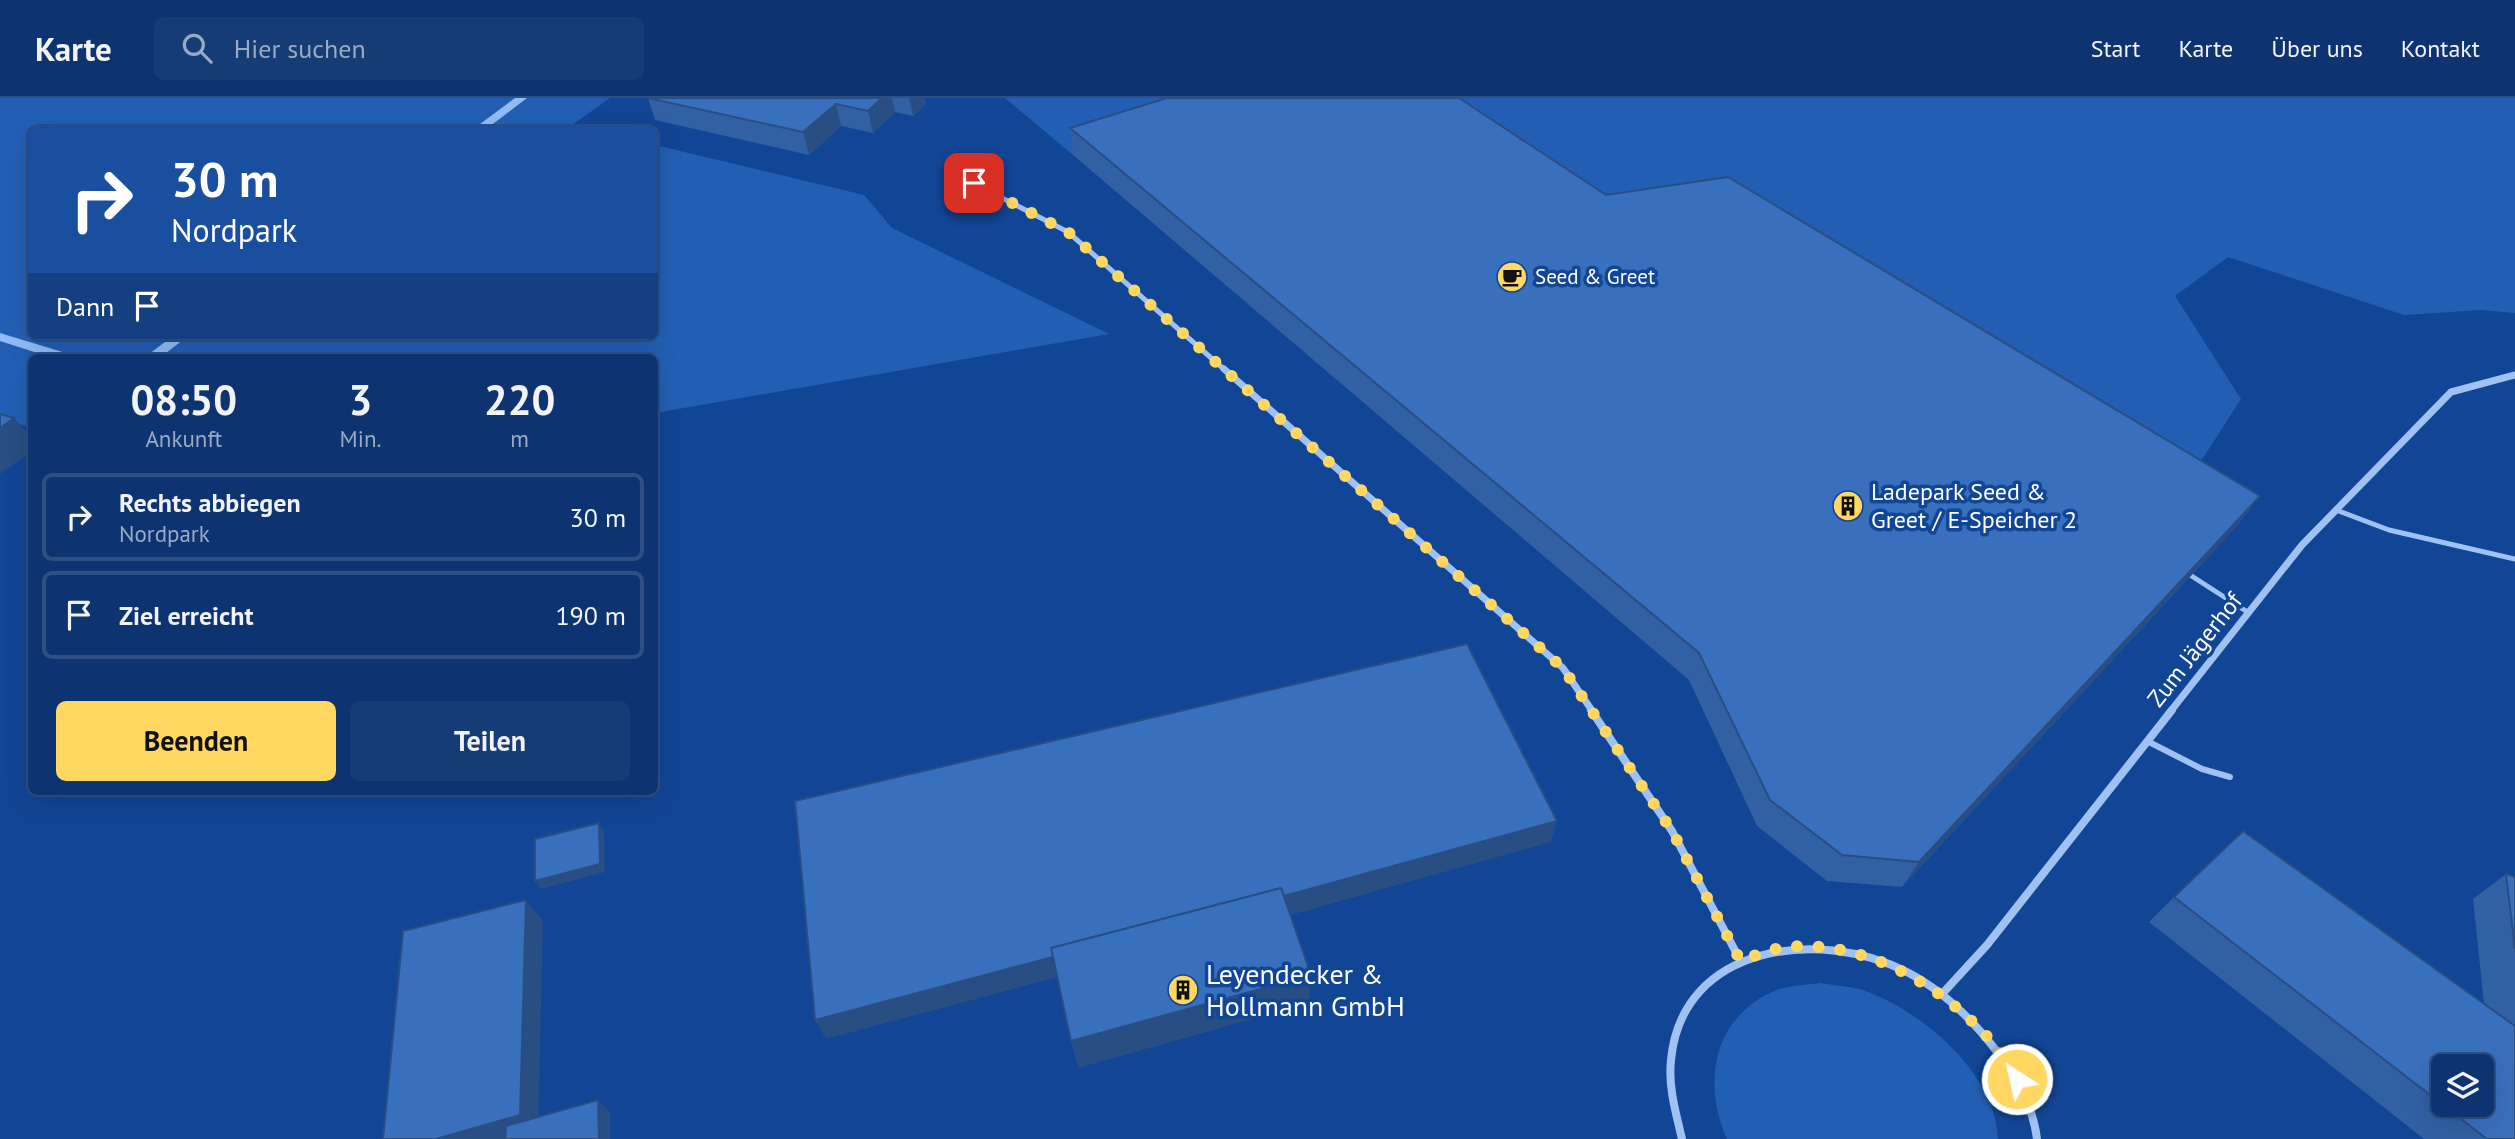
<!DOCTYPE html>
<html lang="de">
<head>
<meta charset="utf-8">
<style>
	:root { --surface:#0d3470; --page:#163c75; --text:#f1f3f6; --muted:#9aaac3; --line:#2d4f83; --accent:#ffd761 }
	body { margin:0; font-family:"PT Sans",sans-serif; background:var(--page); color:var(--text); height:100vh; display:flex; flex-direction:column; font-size:26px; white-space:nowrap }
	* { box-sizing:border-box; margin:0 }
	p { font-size:23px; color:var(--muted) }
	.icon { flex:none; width:38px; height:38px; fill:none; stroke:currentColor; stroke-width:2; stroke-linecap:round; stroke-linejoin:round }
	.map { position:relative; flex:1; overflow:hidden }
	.panel { position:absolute; left:28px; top:256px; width:630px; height:441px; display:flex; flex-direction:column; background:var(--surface); border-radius:10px; box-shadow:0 7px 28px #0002,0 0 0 2px var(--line) }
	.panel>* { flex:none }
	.hud { position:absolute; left:28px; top:28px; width:630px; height:214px; border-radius:10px; box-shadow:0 7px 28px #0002,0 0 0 2px var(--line); background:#1a4fa0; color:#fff; overflow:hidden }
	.tools { position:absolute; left:2431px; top:956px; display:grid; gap:14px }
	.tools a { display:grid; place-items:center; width:63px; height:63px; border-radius:10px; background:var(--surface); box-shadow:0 7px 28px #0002,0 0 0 2px var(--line); font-size:35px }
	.pin { position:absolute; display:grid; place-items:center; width:60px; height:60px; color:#fff; margin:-30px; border-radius:14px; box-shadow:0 4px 10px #0006 }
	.me { position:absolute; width:77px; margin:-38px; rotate:325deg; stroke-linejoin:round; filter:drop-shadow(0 0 5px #0008) }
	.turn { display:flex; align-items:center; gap:24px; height:147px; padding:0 28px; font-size:32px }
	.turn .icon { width:91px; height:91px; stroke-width:2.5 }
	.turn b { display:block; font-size:49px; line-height:60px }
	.then { display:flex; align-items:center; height:66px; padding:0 28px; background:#0003; gap:14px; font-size:26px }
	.eta { display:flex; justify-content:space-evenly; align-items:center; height:119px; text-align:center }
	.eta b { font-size:42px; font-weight:800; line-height:49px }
	.action { display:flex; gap:14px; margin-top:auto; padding:14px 28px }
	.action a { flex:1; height:80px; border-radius:10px; background:var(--accent); color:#111; font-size:28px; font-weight:800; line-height:80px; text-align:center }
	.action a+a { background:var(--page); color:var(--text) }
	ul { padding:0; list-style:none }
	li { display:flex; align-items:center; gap:21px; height:88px; margin:0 14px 10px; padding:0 14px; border:4px solid var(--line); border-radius:10px }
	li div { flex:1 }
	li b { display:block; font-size:26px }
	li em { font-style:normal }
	header { display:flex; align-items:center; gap:42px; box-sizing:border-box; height:98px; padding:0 35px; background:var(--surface); border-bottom:2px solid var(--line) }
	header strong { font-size:33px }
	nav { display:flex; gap:38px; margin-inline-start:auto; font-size:24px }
	.search { width:490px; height:63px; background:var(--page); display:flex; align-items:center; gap:18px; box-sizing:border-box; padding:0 24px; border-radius:10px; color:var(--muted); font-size:26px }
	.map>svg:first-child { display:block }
	.green { fill:#225fb4 }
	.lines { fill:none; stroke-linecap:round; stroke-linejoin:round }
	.stream { fill:#90bcf7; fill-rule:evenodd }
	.lane-far1 { stroke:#9fc2f3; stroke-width:5 }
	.lane { stroke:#9fc2f3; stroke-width:6 }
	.street-far2 { stroke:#9fc2f3; stroke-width:5 }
	.street-far1 { stroke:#9fc2f3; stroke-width:7 }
	.street { stroke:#9fc2f3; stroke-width:8 }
	.wall { fill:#3160a3 }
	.shaded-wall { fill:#284e84 }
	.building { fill:#3970bd; stroke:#284e84; stroke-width:2; fill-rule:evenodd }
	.route { stroke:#ffd761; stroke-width:12; stroke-dasharray:0 21.6 }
	.labels { text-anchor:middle; stroke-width:7; stroke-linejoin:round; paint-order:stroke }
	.far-poi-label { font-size:21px; fill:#fff; stroke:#114595; text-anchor:start }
	.poi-label { font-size:24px; fill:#fff; stroke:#114595; text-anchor:start }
	.street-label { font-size:24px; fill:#fff; stroke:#114595 }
	.near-poi-label { font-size:28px; fill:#fff; stroke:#114595; text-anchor:start }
</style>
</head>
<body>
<header>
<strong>Karte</strong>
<div class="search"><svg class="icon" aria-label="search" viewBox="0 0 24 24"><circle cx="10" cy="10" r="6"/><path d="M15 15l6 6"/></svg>Hier suchen</div>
<nav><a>Start</a><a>Karte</a><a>Über uns</a><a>Kontakt</a></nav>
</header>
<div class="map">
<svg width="2515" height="1041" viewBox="0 0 2515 1041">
	<rect width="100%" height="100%" fill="#114595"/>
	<path class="green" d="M0,0H610L572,27L590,31L32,32V238H654L655,47L864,97L892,130L1109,236L655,315L654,259H32L31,330L0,319Z
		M1005,0H1251L1073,57Z
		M1416,0H2515V215L2481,212L2404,217L2228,159L2175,198L2241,301L2183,391L1600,124Z
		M1820,885C1836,888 1854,888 1868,894C1924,915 1996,976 1998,1041H1727C1701,983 1714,917 1777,892C1790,887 1807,887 1820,885Z"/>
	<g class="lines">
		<path class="stream" d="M515,0H527L485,32H472Z
			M0,235L69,256L71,259H50L0,243Z
			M173,238H188L161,259H145Z"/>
		<path class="lane-far1" d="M2336,412L2389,432L2515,461
			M2187,475L2249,515"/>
		<path class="lane" d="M2147,643L2202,671L2230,679"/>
		<path class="street-far2" d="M973,85L1068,134L1226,273"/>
		<path class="street-far1" d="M1224,271L1563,570L1593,614
			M2170,614L2302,447L2451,294L2515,277"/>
		<path class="street" d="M1591,612L1672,733L1740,862
			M1942,896L1987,847L2172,612
			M1682,1041C1676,1015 1668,989 1671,962C1682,845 1821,830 1907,874C1944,893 1973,922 1998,955C2017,981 2033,1008 2037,1041"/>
	</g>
	<path class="wall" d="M648,0H925L926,6L913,18L895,14L873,35L841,28L809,57L655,22Z
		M1070,30L1606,97L2239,426L1902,789L1827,783L1757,728L1689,582L1073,57Z
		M2506,776L2515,779V1041H2424L2149,824L2174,799L2484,906L2473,801Z"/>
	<path class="shaded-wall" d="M882,0H892L895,14L873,35L868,13Z
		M909,0H925L926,6L913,18Z
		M836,6L841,28L809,57L803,34Z
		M14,320L32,339V353L0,376V330Z
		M2260,398L2239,426L1902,789L1919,764Z
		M1557,723L1551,744L1280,820L826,941L815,922Z
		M599,725L604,733L605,774L541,791L535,783Z
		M526,802L543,823L538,1035L515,1041H436Z
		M1311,877L1310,905L1078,970L1071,943Z
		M598,1002L610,1014V1041H599Z"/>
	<path class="building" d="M648,0H882L868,13L836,6L803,34Z
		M1167,0H1459L1606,97L1728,79L2260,398L1919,764L1842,757L1770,702L1699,555L1070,30Z
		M0,316L14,320L0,330Z
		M1467,546L1557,723L1284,798L1281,790L1051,850L1053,859L815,922L795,703Z
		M599,725L600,766L535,783V741Z
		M2243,733L2515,928V1041H2487L2174,799ZM2443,968H2482V1006H2443Z
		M2506,776L2515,779V851Z
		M1281,790L1311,877L1071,943L1051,850Z
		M526,802L520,1017L436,1041H383L403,833Z
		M598,1002L599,1041H505L506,1028Z"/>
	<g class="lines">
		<path class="route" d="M974,85L1068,134L1563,570L1672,733L1740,862C1755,858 1771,851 1786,849C1861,842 1932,882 1982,933C1996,947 2006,966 2017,981"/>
	</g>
	<defs>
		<g id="cafe-disc" transform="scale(1.575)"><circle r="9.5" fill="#ffd761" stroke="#114595"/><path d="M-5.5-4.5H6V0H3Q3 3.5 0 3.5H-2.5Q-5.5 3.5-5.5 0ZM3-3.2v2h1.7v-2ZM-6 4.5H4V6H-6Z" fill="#111"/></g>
		<g id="building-disc" transform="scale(1.575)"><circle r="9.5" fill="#ffd761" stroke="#114595"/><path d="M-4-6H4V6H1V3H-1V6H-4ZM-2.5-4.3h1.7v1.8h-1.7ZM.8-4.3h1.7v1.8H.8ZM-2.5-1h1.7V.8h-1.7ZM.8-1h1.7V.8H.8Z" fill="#111"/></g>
	</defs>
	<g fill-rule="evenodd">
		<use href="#cafe-disc" x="1512" y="179"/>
		<use href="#building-disc" x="1848" y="408"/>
		<use href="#building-disc" x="1183" y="892"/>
	</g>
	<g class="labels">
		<g class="far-poi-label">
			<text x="1535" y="186">Seed &amp; Greet</text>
		</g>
		<g class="poi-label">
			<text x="1871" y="402">Ladepark Seed &amp;<tspan x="1871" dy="28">Greet / E-Speicher 2</tspan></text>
		</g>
		<g class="street-label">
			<text transform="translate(2195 552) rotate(-52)" y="8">Zum Jägerhof</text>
		</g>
		<g class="near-poi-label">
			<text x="1206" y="886">Leyendecker &amp;<tspan x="1206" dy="32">Hollmann GmbH</tspan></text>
		</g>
	</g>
</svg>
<div class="tools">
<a><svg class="icon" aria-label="layers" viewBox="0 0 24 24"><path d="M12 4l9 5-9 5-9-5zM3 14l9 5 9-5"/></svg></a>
</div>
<div class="pin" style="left:974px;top:85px;background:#d93025"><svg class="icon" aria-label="arrive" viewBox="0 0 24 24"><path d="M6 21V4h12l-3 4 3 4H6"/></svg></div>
<svg class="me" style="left:2017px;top:981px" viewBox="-20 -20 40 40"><circle r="17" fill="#ffd761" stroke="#fff" stroke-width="3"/><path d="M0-11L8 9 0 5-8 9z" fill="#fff"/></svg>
<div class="hud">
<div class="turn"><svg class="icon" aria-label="right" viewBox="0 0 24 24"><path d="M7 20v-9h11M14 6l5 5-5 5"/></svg><div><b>30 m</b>Nordpark</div></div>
<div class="then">Dann<svg class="icon" aria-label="arrive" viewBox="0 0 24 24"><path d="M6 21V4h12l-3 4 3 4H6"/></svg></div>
</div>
<section class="panel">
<div class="eta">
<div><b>08:50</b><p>Ankunft</p></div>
<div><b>3</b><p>Min.</p></div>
<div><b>220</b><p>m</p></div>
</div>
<ul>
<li><svg class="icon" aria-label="right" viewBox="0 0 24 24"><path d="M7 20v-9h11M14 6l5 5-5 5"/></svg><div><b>Rechts abbiegen</b><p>Nordpark</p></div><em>30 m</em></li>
<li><svg class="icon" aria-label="arrive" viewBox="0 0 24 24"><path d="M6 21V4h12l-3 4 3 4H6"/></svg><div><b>Ziel erreicht</b></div><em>190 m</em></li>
</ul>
<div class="action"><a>Beenden</a><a>Teilen</a></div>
</section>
</div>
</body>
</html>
